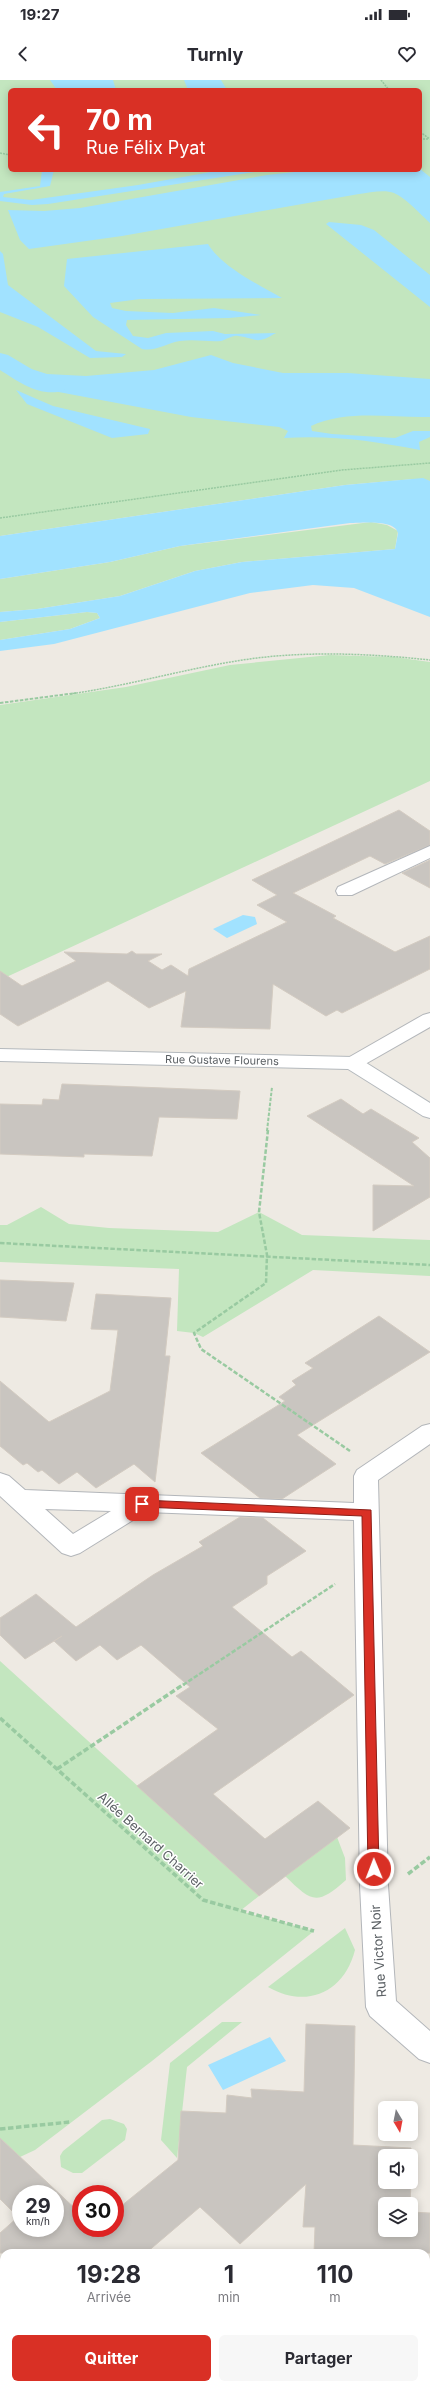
<!DOCTYPE html>
<html lang="fr">
<head>
<meta charset="utf-8">
<style>
	:root { --surface:#fff; --page:#f7f7f7; --text:#2b2b33; --muted:#7c7c81; --accent:#d93025 }
	body { margin:0; font-family:Inter,sans-serif; background:var(--page); color:var(--text); height:100vh; display:flex; flex-direction:column; font-size:15px; white-space:nowrap }
	* { box-sizing:border-box; margin:0 }
	p { font-size:13px; color:var(--muted) }
	.icon { flex:none; width:22px; height:22px; fill:none; stroke:currentColor; stroke-width:2; stroke-linecap:round; stroke-linejoin:round }
	.map { position:relative; flex:1; overflow:hidden }
	.sheet { position:absolute; left:0px; top:2169px; width:430px; height:140px; display:flex; flex-direction:column; background:var(--surface); border-radius:12px 12px 0 0; box-shadow:0 2px 10px #0003 }
	.sheet>* { flex:none }
	.hud { position:absolute; left:8px; top:8px; width:414px; height:84px; border-radius:6px; box-shadow:0 2px 10px #0003; background:#d93025; color:#fff; overflow:hidden }
	.needle { width:26px; rotate:170deg }
	.controls { position:absolute; left:378px; top:2021px; display:grid; gap:8px }
	.controls a { display:grid; place-items:center; width:40px; height:40px; border-radius:6px; background:var(--surface); box-shadow:0 2px 10px #0003; font-size:20px }
	.speed { position:absolute; left:12px; top:2105px; display:flex; gap:8px; font-size:20px; font-weight:700; text-align:center }
	.speed>* { display:grid; place-content:center; width:52px; height:52px; border-radius:50%; background:var(--surface); box-shadow:0 2px 10px #0003; line-height:1 }
	.speed small { font-size:10px; font-weight:400 }
	.speed .limit { border:6px solid #d22; background:#fff; color:#111 }
	.pin { position:absolute; display:grid; place-items:center; width:34px; height:34px; color:#fff; margin:-17px; border-radius:8px; box-shadow:0 2px 6px #0006 }
	.me { position:absolute; width:44px; margin:-22px; rotate:359deg; stroke-linejoin:round; filter:drop-shadow(0 0 3px #0008) }
	.turn { display:flex; align-items:center; gap:14px; height:84px; padding:0 12px; font-size:18px }
	.turn .icon { width:52px; height:52px; stroke-width:2.5 }
	.turn b { display:block; font-size:28px; line-height:34px }
	.eta { display:flex; justify-content:space-evenly; align-items:center; height:68px; text-align:center }
	.eta b { font-size:24px; font-weight:700; line-height:28px }
	.button { display:flex; gap:8px; margin-top:auto; padding:8px 12px }
	.button a { flex:1; height:46px; border-radius:6px; background:var(--accent); color:#fff; font-size:16px; font-weight:700; line-height:46px; text-align:center }
	.button a+a { background:var(--page); color:var(--text) }
	.status { display:flex; justify-content:space-between; align-items:center; height:28px; padding:0 20px; background:var(--surface); direction:ltr }
	.status svg { height:11px; fill:currentColor }
	header { display:flex; justify-content:space-between; align-items:center; height:52px; padding:0 12px; background:var(--surface); font-size:18px; font-weight:700 }
	.map>svg:first-child { display:block }
	.green { fill:#c3e6bf; fill-rule:evenodd }
	.water { fill:#a1e2ff }
	.lines { fill:none; stroke-linecap:round; stroke-linejoin:round }
	.canal { fill:#a1e2ff; fill-rule:evenodd }
	.building { fill:#c9c5c0; stroke:#d3cbc1; fill-rule:evenodd }
	.street-casing { stroke:#b3b6ba; stroke-width:2 }
	.secondary-casing { stroke:#b4b9bd; stroke-width:2 }
	.path-far3 { stroke:#99caa1; stroke-width:1.5; stroke-dasharray:2 1; stroke-linecap:butt }
	.path-far2 { stroke:#99caa1; stroke-width:2; stroke-dasharray:3.5 1.5; stroke-linecap:butt }
	.path-far1 { stroke:#99caa1; stroke-width:2.5; stroke-dasharray:4.5 2; stroke-linecap:butt }
	.path { stroke:#99caa1; stroke-width:3.5; stroke-dasharray:5.5 2.5; stroke-linecap:butt }
	.street { fill:#fff; fill-rule:evenodd }
	.secondary { fill:#fff; fill-rule:evenodd }
	.route { fill:#d93025; stroke:#8d1f18 }
	.labels { text-anchor:middle; stroke-width:3; stroke-linejoin:round; paint-order:stroke }
	.street-label { font-size:11px; fill:#5b6064; stroke:#fff }
	.near-street-label { font-size:13px; fill:#5b6064; stroke:#fff }
</style>
</head>
<body>
<div class="status"><b>19:27</b><svg viewBox="0 0 49 12"><path d="M0 12V9h3v3zM5 12V6h3v6zM10 12V3h3v9zM15 12V0h3v12zM26 1h20v11H26zM47 4h2v5h-2z"/></svg></div>
<header><svg class="icon" aria-label="back" viewBox="0 0 24 24"><path d="M15 5l-7 7 7 7"/></svg>Turnly<svg class="icon" aria-label="heart" viewBox="0 0 24 24"><path d="M12 20l-8-8c-3-5 5-10 8-4 3-6 11-1 8 4z"/></svg></header>
<div class="map">
<svg width="430" height="2309" viewBox="0 0 430 2309">
	<rect width="100%" height="100%" fill="#eeeae3"/>
	<path class="green" d="M0,0H430V401L414,399L345,405L0,456ZM10,10H420V90H10Z
		M371,442L387,445L398,451L395,469L242,482L195,491L120,516L37,529L0,532V499L110,482L180,466Z
		M87,532L97,533L100,538L70,549L0,560V542Z
		M330,575L394,577L430,582V701L0,900V625L126,607L230,585Z
		M41,1127L69,1144L109,1148L218,1152L259,1132L302,1155L430,1160V1196L313,1190L203,1257L194,1253L177,1251L179,1189L0,1182V1145H7Z
		M0,1581L259,1816L240,1831L314,1851L152,1981L35,2070L20,2077L0,2058Z
		M337,1757L345,1778L346,1800C316,1827 311,1821 285,1796Z
		M345,1848L355,1870C344,1913 306,1929 268,1907Z
		M222,1942H242L187,1987L177,2078L161,2060L170,1983Z
		M110,2039L124,2044L127,2049L125,2060L82,2093H73L61,2087L60,2076L63,2071L102,2040Z
		M4,2231V2304H0V2234Z
		M426,2266H430V2309H147L32,2305H426Z"/>
	<path class="water" d="M50,0H113L116,10H57Z
		M184,0H221L227,10H188Z
		M420,89L430,97V143C419,133 407,119 394,113C384,109 369,113 359,114L122,156L29,169L20,160L8,130L44,131L80,128L267,95L313,90Z
		M42,90H54L50,106L4,114L3,117L31,120L138,105L222,90H267L48,124L32,125L0,121V112L40,106Z
		M329,142L361,145L374,150L430,195V227L326,144Z
		M208,164C223,188 258,204 282,218L140,219L110,223L112,228L126,231L173,233L214,228L261,235L229,238L127,240L126,245L133,256L148,258L166,253L190,252L213,251L225,254L276,253C255,265 259,259 238,256C232,255 226,260 221,261C208,262 195,259 180,261C167,263 155,272 142,269L93,237L64,206L67,179Z
		M0,171L3,174L8,205L96,271L126,274L122,277L90,278L38,247L0,232Z
		M211,275L233,283L283,293H348L430,299V337C390,338 348,329 311,346L312,351L332,354L395,358L413,351H430V357L419,362L420,370C373,361 333,355 284,358L288,351L279,347L191,337L48,310L0,283L22,286L47,294L86,296L154,290Z
		M16,310L53,326L150,349L148,354L112,358L27,324Z
		M423,398L430,401V537L354,508L313,505L250,513L54,564L0,571V560L70,549L100,538L97,533L87,532L0,542V532L37,529L120,516L195,491L242,482L395,469L398,453C395,439 361,443 350,443L180,466L110,482L0,499V456L345,405Z
		M243,835L255,837L257,844L227,858L213,849Z
		M270,1957L286,1981L223,2010L208,1985Z"/>
	<g class="lines">
		<path class="canal" d="M0,273L8,275L45,297L63,301L66,306L63,311C39,317 19,302 0,290Z"/>
	</g>
	<path class="building" d="M399,730L430,751V765L385,784L370,776L293,813L336,836L333,838L395,872L430,856V889L342,933L337,930L326,936L273,904L270,949L181,947L186,911L149,928L108,901L18,946L0,934V891L22,906L76,881L64,872L127,874L132,871L136,874H162L148,881L162,890L171,885L188,896L189,889L287,842L257,825L277,815L252,800Z
		M430,780V808L402,793Z
		M62,1004L240,1011L237,1039L159,1037L152,1076L84,1074V1077L0,1074V1024L42,1025L43,1019L59,1020Z
		M341,1019L363,1034L371,1029L419,1058L412,1062L430,1078V1117L373,1151V1105L414,1106L307,1036Z
		M0,1200L74,1203L66,1241L0,1237Z
		M96,1214L171,1218L165,1276H170L155,1402L134,1384L96,1408L77,1392L59,1404L42,1390L38,1392L27,1383L23,1385L0,1366V1301L49,1342L110,1311L118,1250L91,1249Z
		M379,1236L430,1272L297,1355L336,1384L282,1419L260,1418L201,1373L285,1321L279,1317L296,1305L292,1301L313,1288L305,1283Z
		M240,1437L263,1438L306,1471L267,1496V1504L232,1527L292,1577L301,1571L354,1615L213,1714L265,1759L318,1721L350,1748L259,1816L137,1706L218,1649L176,1616L190,1607L141,1565L117,1580L100,1565L76,1581L54,1561L62,1556L25,1579L0,1555V1538L36,1514L76,1547L153,1495L203,1466L199,1462Z
		M306,1944L355,1946L353,2065L411,2068V2086V2076H385V2102H411L410,2124H385V2150H411V2132L430,2133V2173H314L315,2147H303L306,2104L240,2164L200,2127L146,2173H0V2153L18,2137L0,2119V2058L81,2134V2148H115V2131L178,2080L181,2031L226,2033L227,2015L252,2018L251,2009L304,2012ZM21,2114H55V2148H21Z"/>
	<g class="lines">
		<g class="street-casing">
			<path id="street" d="M430,766V778L352,815H338L336,811L338,807Z
				M430,933V947L360,987L353,989L346,987L343,983L346,979L423,935Z
				M430,1344V1364L378,1400L388,1805L396,1921L430,1951V1983L419,1979L370,1936L366,1927L360,1805L354,1440L146,1432L80,1473L71,1476L62,1473L0,1416V1393L9,1396L25,1410L354,1423V1396L357,1390L422,1346ZM45,1429L111,1431L73,1454Z"/>
		</g>
		<g class="secondary-casing">
			<path id="secondary" d="M0,969L353,977L360,979L430,1023V1038L423,1036L348,989L0,981Z"/>
		</g>
		<path class="path-far3" d="M381,0L389,10
			M420,52L430,59
			M420,59H429
			M0,73L10,75
			M0,438L342,390L430,383
			M70,614C133,605 194,586 257,578C315,571 373,574 430,580"/>
		<path class="path-far2" d="M0,623L76,613
			M267,1051L272,1007"/>
		<path class="path-far1" d="M268,1050L259,1132L267,1175L266,1203L194,1253L201,1269L350,1371
			M0,1163L430,1185
			M183,1605L335,1504"/>
		<path class="path" d="M0,1638L203,1820L314,1851
			M57,1689L184,1604
			M408,1794L430,1777
			M0,2049L70,2042
			M0,2304H4
			M32,2305L147,2309"/>
		<use href="#street" class="street"/>
		<use href="#secondary" class="secondary"/>
	</g>
	<path class="route" d="M142,1420L371,1430L379,1789L378,1793H369L368,1789L362,1436L142,1427L137,1424Z"/>
	<g class="labels">
		<g class="street-label">
			<text transform="translate(222 980) rotate(1)" y="4">Rue Gustave Flourens</text>
		</g>
		<g class="near-street-label">
			<text transform="translate(151 1760) rotate(42)" y="5">Allée Bernard Charrier</text>
			<text transform="translate(378 1871) rotate(-94)" y="5">Rue Victor Noir</text>
		</g>
	</g>
</svg>
<div class="controls">
<a><svg class="needle" viewBox="-14 -14 28 28"><path d="M0-13l5 13h-10z" fill="#e53935"/><path d="M0 13l5-13h-10z" fill="#7c7c81"/></svg></a>
<a><svg class="icon" aria-label="sound" viewBox="0 0 24 24"><path d="M4 9h4l5-4v14l-5-4H4zM17 9q2 3 0 6"/></svg></a>
<a><svg class="icon" aria-label="layers" viewBox="0 0 24 24"><path d="M12 4l9 5-9 5-9-5zM3 14l9 5 9-5"/></svg></a>
</div>
<div class="speed"><div>29<small>km/h</small></div><div class="limit">30</div></div>
<div class="pin" style="left:142px;top:1424px;background:#d93025"><svg class="icon" aria-label="arrive" viewBox="0 0 24 24"><path d="M6 21V4h12l-3 4 3 4H6"/></svg></div>
<svg class="me" style="left:374px;top:1789px" viewBox="-20 -20 40 40"><circle r="17" fill="#d93025" stroke="#fff" stroke-width="3"/><path d="M0-11L8 9 0 5-8 9z" fill="#fff"/></svg>
<div class="hud">
<div class="turn"><svg class="icon" aria-label="left" viewBox="0 0 24 24"><path d="M17 20v-9H6M10 6l-5 5 5 5"/></svg><div><b>70 m</b>Rue Félix Pyat</div></div>
</div>
<section class="sheet">
<div class="eta">
<div><b>19:28</b><p>Arrivée</p></div>
<div><b>1</b><p>min</p></div>
<div><b>110</b><p>m</p></div>
</div>
<div class="button"><a>Quitter</a><a>Partager</a></div>
</section>
</div>
</body>
</html>
